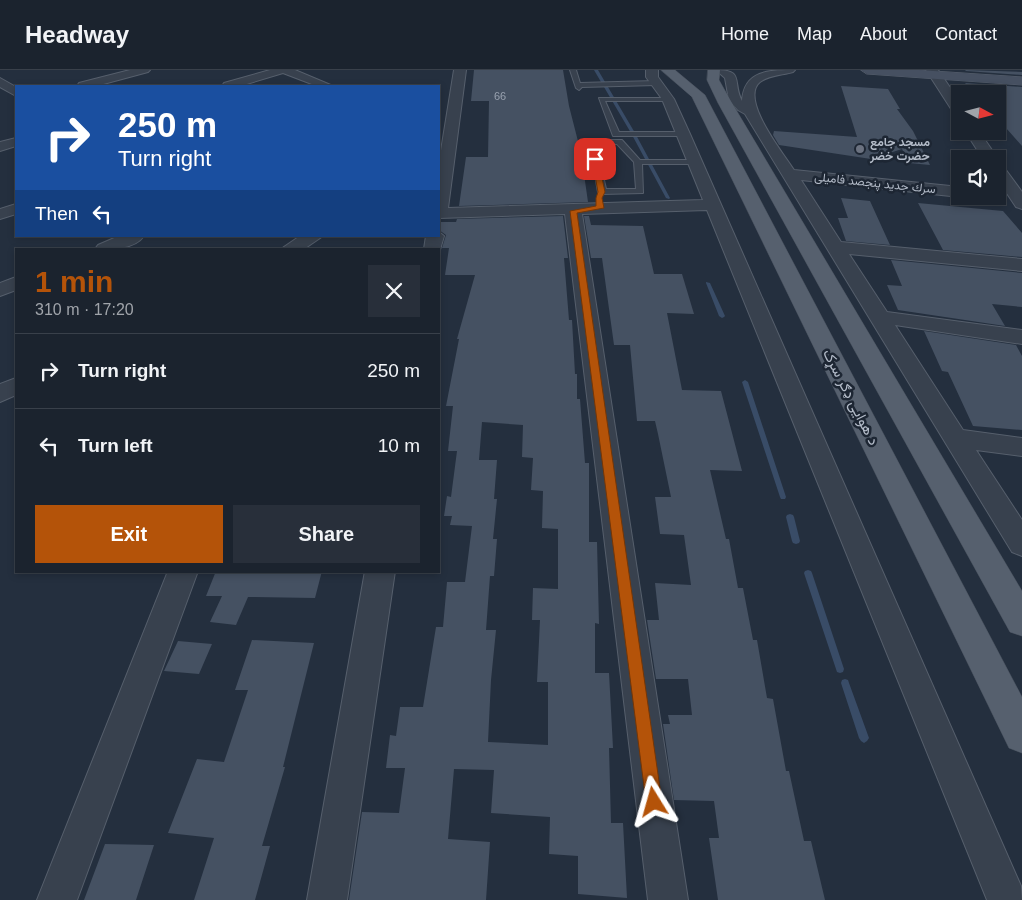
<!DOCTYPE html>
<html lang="en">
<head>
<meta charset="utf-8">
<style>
	:root { --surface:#1b232e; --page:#282f3a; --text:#f1f3f6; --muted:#a0a4aa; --line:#39404a; --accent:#b45309 }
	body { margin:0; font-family:Helvetica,Vazirmatn,sans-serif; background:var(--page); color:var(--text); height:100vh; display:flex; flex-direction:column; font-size:19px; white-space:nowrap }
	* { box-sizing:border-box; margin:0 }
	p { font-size:16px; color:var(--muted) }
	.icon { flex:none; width:28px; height:28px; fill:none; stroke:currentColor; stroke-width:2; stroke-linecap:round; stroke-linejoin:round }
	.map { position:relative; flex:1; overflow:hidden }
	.panel { position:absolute; left:15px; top:178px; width:425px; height:325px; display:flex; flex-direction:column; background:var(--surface); border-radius:0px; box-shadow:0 2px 8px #0003,0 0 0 1px var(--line) }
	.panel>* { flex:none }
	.hud { position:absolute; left:15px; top:15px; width:425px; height:152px; border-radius:0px; box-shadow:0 2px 8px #0003,0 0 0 1px var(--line); background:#1a4fa0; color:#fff; overflow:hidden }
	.needle { width:32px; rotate:97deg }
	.fabs { position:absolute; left:951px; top:15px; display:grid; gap:10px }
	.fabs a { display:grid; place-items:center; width:55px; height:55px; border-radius:0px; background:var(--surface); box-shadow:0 2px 8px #0003,0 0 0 1px var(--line); font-size:25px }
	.pin { position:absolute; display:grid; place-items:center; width:42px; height:42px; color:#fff; margin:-21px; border-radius:10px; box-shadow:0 2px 8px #0006 }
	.me { position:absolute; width:55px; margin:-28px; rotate:352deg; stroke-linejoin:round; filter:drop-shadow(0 0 4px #0008) }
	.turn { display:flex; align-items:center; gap:18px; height:105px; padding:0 20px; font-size:22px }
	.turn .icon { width:65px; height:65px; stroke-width:2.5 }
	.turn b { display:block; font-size:35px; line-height:42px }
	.then { display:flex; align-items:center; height:48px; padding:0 20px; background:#0003; gap:10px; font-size:19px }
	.round { display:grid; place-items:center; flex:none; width:52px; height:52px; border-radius:0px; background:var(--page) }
	.overview { display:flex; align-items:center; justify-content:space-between; height:85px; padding:0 20px }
	h1 { font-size:30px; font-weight:600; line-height:38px; color:var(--accent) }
	.button { display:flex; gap:10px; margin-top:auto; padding:10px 20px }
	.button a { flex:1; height:58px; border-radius:0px; background:var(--accent); color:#fff; font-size:20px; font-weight:600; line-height:58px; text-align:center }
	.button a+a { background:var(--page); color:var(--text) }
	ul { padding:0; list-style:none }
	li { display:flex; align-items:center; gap:15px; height:75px; padding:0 20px; border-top:1px solid var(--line) }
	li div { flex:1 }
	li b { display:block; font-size:19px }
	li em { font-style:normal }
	header { display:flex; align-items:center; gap:30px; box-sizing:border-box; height:70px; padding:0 25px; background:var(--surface); border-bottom:1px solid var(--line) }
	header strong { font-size:24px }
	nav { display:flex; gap:28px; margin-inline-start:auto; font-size:18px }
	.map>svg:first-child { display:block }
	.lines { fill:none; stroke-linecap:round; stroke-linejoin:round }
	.stream { fill:#394c67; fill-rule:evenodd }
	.building { fill:#455162; fill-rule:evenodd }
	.service-casing { stroke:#565f6c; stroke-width:2 }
	.minor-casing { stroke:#565f6c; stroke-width:2 }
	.secondary-casing { stroke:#565f6c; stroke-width:1 }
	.primary-casing { stroke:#414a57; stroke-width:1 }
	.service { fill:#38414e; fill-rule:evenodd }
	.minor { fill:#38414e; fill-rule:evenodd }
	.secondary { fill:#465061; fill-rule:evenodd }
	.primary { fill:#56606e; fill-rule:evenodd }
	.route { fill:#b45309; stroke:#753606 }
	.worship-dot { fill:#6b7280; stroke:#1d2633; stroke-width:2 }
	.labels { text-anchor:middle; stroke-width:5; stroke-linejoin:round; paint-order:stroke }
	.far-number-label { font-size:11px; fill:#98a1af }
	.far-poi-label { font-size:12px; font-weight:bold; fill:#b4bcc9; stroke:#1d2633; text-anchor:start }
	.far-street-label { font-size:12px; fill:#b4bcc9; stroke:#1d2633 }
	.street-label { font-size:15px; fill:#b4bcc9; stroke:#1d2633 }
</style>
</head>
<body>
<header>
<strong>Headway</strong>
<nav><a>Home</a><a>Map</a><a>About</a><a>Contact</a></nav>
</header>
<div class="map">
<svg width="1022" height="830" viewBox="0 0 1022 830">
	<rect width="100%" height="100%" fill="#242f3e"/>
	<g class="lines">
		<path class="stream" d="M594,0H598L635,63L670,128L669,129L666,128L631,63Z
			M706,212L710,213L725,246L724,247L722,248L719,246L706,213Z
			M745,310L748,312L786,427L785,429H781L780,427L742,312Z
			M790,444L793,445L794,447L800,471L799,473L796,474L793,473L792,471L786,447L787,445Z
			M808,500L811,501L812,503L844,599L843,602L840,603L837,602L804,503L805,501Z
			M845,609L848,610L849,613L869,668L867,671L864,673L861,671L859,668L841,613L842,610Z"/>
	</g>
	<path class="building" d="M474,0H563L569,36L581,83L588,132L459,136L466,87H488L489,31H471Z
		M965,0L1022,2V5L966,1Z
		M965,13L1022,17V76L998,49V24H975Z
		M841,16L888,19L900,39H897L913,61L930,95L909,93L902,79L871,89L779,75L773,65L774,61L857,67Z
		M841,128L870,131L890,175L846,171L838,148H848Z
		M918,133L1003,141L1022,163V187L943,180Z
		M563,146L568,188H564L569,250H572L575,304H577V329H580L585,393H589V472H597L599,554L595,553V603H609L613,678H609L611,753H623L627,828L578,824V786L549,784L550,747L491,743L494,700L454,699L448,769L490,772L486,830H349L362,742L399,743L405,698H386L390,665L396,666L400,637H423L436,557H443L447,512H465L472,456L450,455L452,446H444L447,426L451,427L457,381H448L453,336H446L459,269H457L475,205H445L449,178H442L446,165L439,160L441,152H456L457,149ZM482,352L523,355L522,387L533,388L531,420L543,421L542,458L558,459V519L533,518L532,550H540L537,612H548V675L488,672L491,610L496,560H486L490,506H494L497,469H493L497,429H494L497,390H479Z
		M584,146H589L591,155L643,156L654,204H682L694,244L667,243L682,320L721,321L742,401L710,400L726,469H729L738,518H743L753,570H757L767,628L773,629L786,701H789L804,771H811L825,830H718L709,768H719L714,731L674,730L663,654H670L668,645H692L688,609H656L647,550H659L655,513L691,515L684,465L660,464L655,427H671L658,364L655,351H637L630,275H614L602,188H591Z
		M891,190L1022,203V237L992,234L1005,256L898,240L887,215L902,216Z
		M924,261L1016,275L1022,286V360L973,356L948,302L942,301Z
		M216,501H322L315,528L248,527L236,555L210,552L222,526H206Z
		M252,570L314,573L283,697H285L262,776H270L255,830H194L214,768L168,763L197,689L224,692L248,620H235Z
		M178,571L212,574L199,604L164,601Z
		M105,774L154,775L136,830H84Z"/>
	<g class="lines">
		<g class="service-casing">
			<path id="service" d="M570,0H576L580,13L656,11L659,13L656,15L582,17L579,20L576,18Z
				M599,28H670L668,31H605L619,62H683L687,64L683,66H613Z
				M589,70H622L640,90H695L699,92L695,94H642L643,123L602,124L598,122ZM596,74H617L634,92L636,119H606Z"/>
		</g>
		<g class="minor-casing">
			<path id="minor" d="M130,0H150L148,2L96,16H77L79,13Z
				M270,0H295L333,16H317L283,3L240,16H222L224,13Z
				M454,0H466L448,138L703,130L662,29L646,7V0H658V7L674,29L690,64L1021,816L1022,830H987L707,140L582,144L688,830H648L565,144L439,148V93Z
				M716,0C745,0 732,12 742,31C744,0 769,0 795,0L793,2C783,5 769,5 760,12C739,29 784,84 794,100L960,117V126H962L960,127L801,110L841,172L1022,189V201L849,184L887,242L1022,260V274L895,255L963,360L1022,368V386L976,380L1022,450V486L1012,482L745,44L738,40L729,30L725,8Z
				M926,0H938L960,32V46L955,45Z
				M0,8L16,17V26L0,17Z
				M965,61H979L998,89V90L983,89Z
				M16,68V76L0,81V72Z
				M998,94L1003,96L1022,122V139L1016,137L998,110Z
				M16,134V144L0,149V139Z
				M439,162L444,166L439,183V179H424L426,166H439Z
				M119,166H144C134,180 110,179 95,179L98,175Z
				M300,166H323L304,179H281Z
				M16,207V220L0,226V213Z
				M16,308V325L0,332V314Z
				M168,501H198L77,830H37Z
				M365,501H395L347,830H307Z"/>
		</g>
		<g class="secondary-casing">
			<path id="secondary" d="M861,0H919L1022,7V15L867,4Z"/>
		</g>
		<g class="primary-casing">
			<path id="primary" d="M661,0H675L705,25L1022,627V683L1009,678L692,27Z
				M708,0H720L719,10L732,33L1022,521V566L1010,562L718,33L707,10Z"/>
		</g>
		<use href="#service" class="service"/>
		<use href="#minor" class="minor"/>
		<use href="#secondary" class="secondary"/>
		<use href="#primary" class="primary"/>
	</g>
	<path class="route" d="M595,87L598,89L605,122L602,128L604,138L577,143L662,732L660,737L654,740L649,737L646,732L570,141L596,136V128L598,122L592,89Z"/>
	<circle class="worship-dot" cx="860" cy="79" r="5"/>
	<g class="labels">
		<g class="far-number-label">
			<text x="500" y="30">66</text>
		</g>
		<g class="far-poi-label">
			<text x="870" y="76">مسجد جامع<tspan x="870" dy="14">حضرت خضر</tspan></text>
		</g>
		<g class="far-street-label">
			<text transform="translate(875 113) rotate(6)" y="4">سرك جدید پنجصد فامیلی</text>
		</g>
		<g class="street-label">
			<text transform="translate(851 327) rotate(63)" y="5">د هوایی ډګر سړک</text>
		</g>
	</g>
</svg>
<div class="fabs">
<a><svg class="needle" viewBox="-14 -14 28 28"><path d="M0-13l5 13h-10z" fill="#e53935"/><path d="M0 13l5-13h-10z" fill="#a0a4aa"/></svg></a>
<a><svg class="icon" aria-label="sound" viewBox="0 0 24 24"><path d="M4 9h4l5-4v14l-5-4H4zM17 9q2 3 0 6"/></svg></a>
</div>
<div class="pin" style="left:595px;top:89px;background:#d93025"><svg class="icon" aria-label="arrive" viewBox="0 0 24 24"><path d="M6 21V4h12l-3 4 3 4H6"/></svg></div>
<svg class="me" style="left:654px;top:732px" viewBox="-20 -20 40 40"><path d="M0-17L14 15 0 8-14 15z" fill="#b45309" stroke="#fff" stroke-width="4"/></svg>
<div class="hud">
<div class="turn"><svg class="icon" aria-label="right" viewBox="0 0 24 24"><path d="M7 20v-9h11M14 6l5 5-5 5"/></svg><div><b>250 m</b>Turn right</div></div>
<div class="then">Then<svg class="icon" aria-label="left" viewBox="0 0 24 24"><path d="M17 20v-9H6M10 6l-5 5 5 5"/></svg></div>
</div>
<section class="panel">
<div class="overview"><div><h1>1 min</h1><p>310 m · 17:20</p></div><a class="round"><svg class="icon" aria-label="close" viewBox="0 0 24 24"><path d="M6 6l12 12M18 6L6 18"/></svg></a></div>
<ul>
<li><svg class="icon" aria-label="right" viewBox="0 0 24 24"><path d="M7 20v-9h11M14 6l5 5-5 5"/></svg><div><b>Turn right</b></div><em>250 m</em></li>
<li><svg class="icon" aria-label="left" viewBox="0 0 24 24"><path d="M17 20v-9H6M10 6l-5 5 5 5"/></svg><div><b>Turn left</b></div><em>10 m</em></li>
</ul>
<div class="button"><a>Exit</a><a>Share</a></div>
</section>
</div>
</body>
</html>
